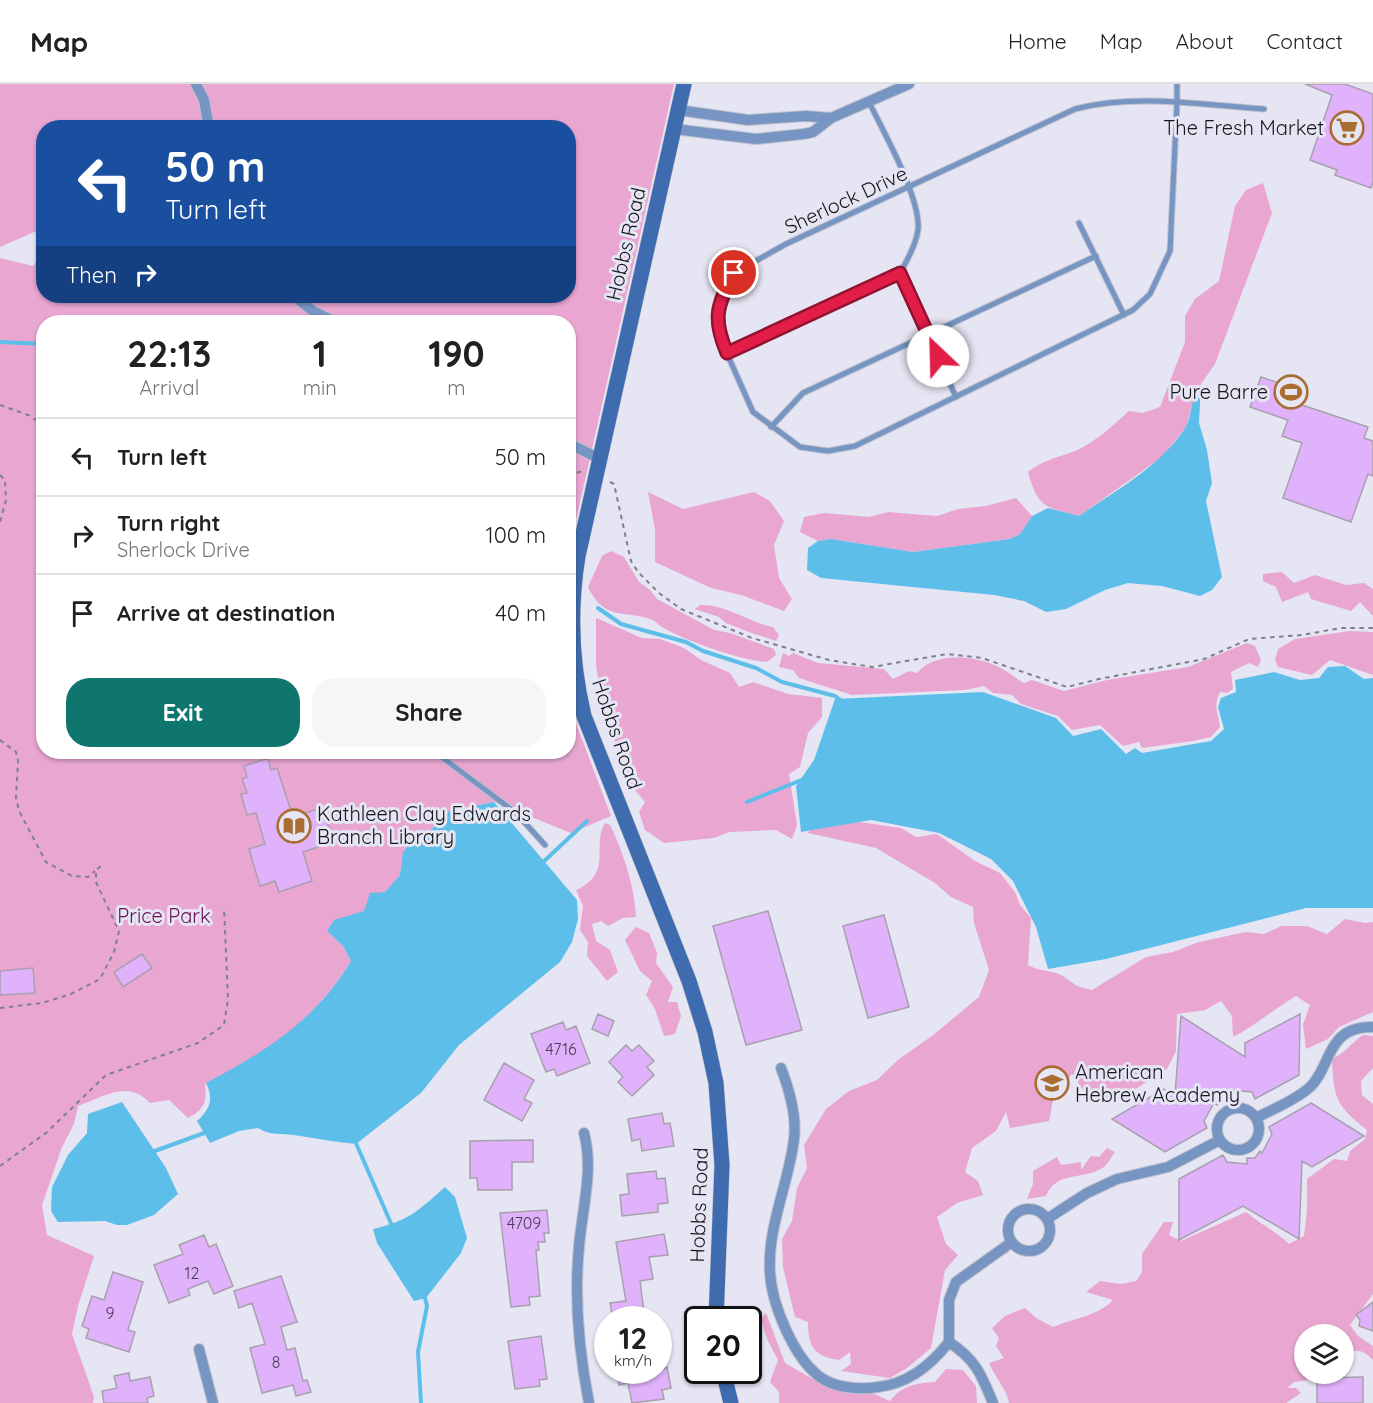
<!DOCTYPE html>
<html lang="en">
<head>
<meta charset="utf-8">
<style>
	:root { --surface:#fff; --page:#f6f6f6; --text:#202124; --muted:#757577; --line:#e0e0e0; --accent:#0f766e }
	body { margin:0; font-family:Quicksand,sans-serif; background:var(--page); color:var(--text); height:100vh; display:flex; flex-direction:column; font-size:22px; white-space:nowrap }
	* { box-sizing:border-box; margin:0 }
	p { font-size:20px; color:var(--muted) }
	.icon { flex:none; width:33px; height:33px; fill:none; stroke:currentColor; stroke-width:2; stroke-linecap:round; stroke-linejoin:round }
	.map { position:relative; flex:1; overflow:hidden }
	.details { position:absolute; left:36px; top:231px; width:540px; height:444px; display:flex; flex-direction:column; background:var(--surface); border-radius:24px; box-shadow:0 2px 4px #0004 }
	.details>* { flex:none }
	.guide { position:absolute; left:36px; top:36px; width:540px; height:183px; border-radius:24px; box-shadow:0 2px 4px #0004; background:#1a4fa0; color:#fff; overflow:hidden }
	.controls { position:absolute; left:1294px; top:1240px; display:grid; gap:12px }
	.controls a { display:grid; place-items:center; width:60px; height:60px; border-radius:50%; background:var(--surface); box-shadow:0 2px 4px #0004; font-size:30px }
	.speed { position:absolute; left:594px; top:1222px; display:flex; gap:12px; font-size:30px; font-weight:700; text-align:center }
	.speed>* { display:grid; place-content:center; width:78px; height:78px; border-radius:50%; background:var(--surface); box-shadow:0 2px 4px #0004; line-height:1 }
	.speed small { font-size:15px; font-weight:400 }
	.speed .limit { border:3px solid #111; border-radius:9px; background:#fff; color:#111 }
	.pin { position:absolute; display:grid; place-items:center; width:51px; height:51px; color:#fff; margin:-26px; border:3px solid #fff; border-radius:50%; box-shadow:0 2px 6px #0007 }
	.me { position:absolute; width:66px; margin:-33px; rotate:336deg; stroke-linejoin:round; filter:drop-shadow(0 0 4px #0008) }
	.turn { display:flex; align-items:center; gap:21px; height:126px; padding:0 30px; font-size:27px }
	.turn .icon { width:78px; height:78px; stroke-width:2.5 }
	.turn b { display:block; font-size:42px; line-height:51px }
	.then { display:flex; align-items:center; height:57px; padding:0 30px; background:#0003; gap:12px; font-size:22px }
	.eta { display:flex; justify-content:space-evenly; align-items:center; height:102px; text-align:center }
	.eta b { font-size:36px; font-weight:800; line-height:42px }
	.button { display:flex; gap:12px; margin-top:auto; padding:12px 30px }
	.button a { flex:1; height:69px; border-radius:24px; background:var(--accent); color:#fff; font-size:24px; font-weight:800; line-height:69px; text-align:center }
	.button a+a { background:var(--page); color:var(--text) }
	ul { padding:0; list-style:none }
	li { display:flex; align-items:center; gap:18px; height:78px; padding:0 30px; border-top:2px solid var(--line) }
	li div { flex:1 }
	li b { display:block; font-size:22px }
	li em { font-style:normal }
	header { display:flex; align-items:center; gap:36px; box-sizing:border-box; height:84px; padding:0 30px; background:var(--surface); border-bottom:2px solid var(--line) }
	header strong { font-size:28px }
	nav { display:flex; gap:33px; margin-inline-start:auto; font-size:21px }
	.map>svg:first-child { display:block }
	.green { fill:#e8a6d1; fill-rule:evenodd }
	.water { fill:#5ebeea }
	.lines { fill:none; stroke-linecap:round; stroke-linejoin:round }
	.stream { stroke:#5ebeea; stroke-width:4 }
	.building { fill:#e0b2fb; stroke:#a8a0ac; stroke-width:1.5 }
	.lane-casing { stroke:#c0c0cc; stroke-width:7 }
	.street-casing { stroke:#c0c0cc; stroke-width:12 }
	.secondary-casing { stroke:#c0c0cc; stroke-width:16 }
	.path { stroke:#80808a; stroke-width:2; stroke-dasharray:4.5 4.5; stroke-linecap:butt }
	.lane { stroke:#7695c3; stroke-width:5 }
	.street { stroke:#7695c3; stroke-width:10 }
	.secondary { stroke:#3f6cae; stroke-width:15 }
	.route-casing { stroke:#92132f; stroke-width:15 }
	.route { stroke:#e11d48; stroke-width:10 }
	.labels { text-anchor:middle; stroke-width:6; stroke-linejoin:round; paint-order:stroke }
	.number-label { font-size:16px; fill:#483d53 }
	.poi-label { font-size:20px; fill:#16161b; stroke:#e5e5f3; text-anchor:end }
	.street-label { font-size:20px; fill:#16161b; stroke:#e5e5f3 }
	.park-label { font-size:20px; fill:#691154; stroke:#e5e5f3 }
</style>
</head>
<body>
<header>
<strong>Map</strong>
<nav><a>Home</a><a>Map</a><a>About</a><a>Contact</a></nav>
</header>
<div class="map">
<svg width="1373" height="1319" viewBox="0 0 1373 1319">
	<rect width="100%" height="100%" fill="#e5e5f3"/>
	<path class="green" d="M0,0H674L569,467L568,238H44V668H568L569,609L574,634L611,732L571,749L494,718L449,727L432,745L412,757L403,768L400,791L385,808L364,827L327,847L343,862L351,877C318,931 264,976 205,1000C207,1018 205,1025 188,1034L169,1016L150,1019C128,995 104,1013 78,1022L74,1040L62,1063L42,1121L47,1151L94,1172L78,1222L72,1250L94,1313L93,1319H0V174L33,182L38,175L41,145L0,163ZM44,44H568V212H44Z
		M1263,99L1272,129L1215,280L1196,307L1186,343L1162,373L1079,432C1045,423 1038,424 1028,388C1042,376 1057,374 1075,367C1096,358 1112,342 1129,327L1143,329L1160,323L1185,258V232L1195,215L1219,197L1235,122L1246,106Z
		M648,408L683,425L754,408L770,417L784,437L774,461L779,494L792,515L784,527L741,511L711,504L655,478V445Z
		M1016,414L1032,432L1020,450L1010,455L913,468L831,455L818,457L800,448L804,433L824,429L869,433L888,428L937,432L958,425L986,422Z
		M611,467L624,473L639,498L650,506L657,515L714,546L730,549L774,565L776,571L767,578C739,576 686,557 662,543C658,541 655,536 650,535C624,526 604,537 588,503L602,472Z
		M1282,488L1294,499L1315,491L1346,501L1364,499L1373,505V532L1360,518L1351,527L1311,515L1308,508L1282,518L1276,503L1263,497V490Z
		M700,521C726,520 748,538 773,543L779,551L776,557L749,548L726,539L719,533L695,525Z
		M596,534L642,554L660,555L684,564L701,576L730,589L739,603L753,598L788,610L822,614V633L808,649L800,683L789,690L797,741L792,755L776,746L729,748L714,754L664,759L645,746L639,728L645,718L629,699L625,675L612,652V633L601,610L596,582Z
		M1350,547L1373,548V591L1330,576L1312,591L1278,583L1275,576L1278,565L1295,555Z
		M1247,559L1255,562L1261,576L1258,583L1249,579L1231,588L1233,605L1227,609L1220,608C1213,622 1218,628 1220,643L1211,653L1193,657L1142,664L1139,658L1123,662L1100,641L1072,646L1058,632L1021,620L1012,611L993,609L984,602L965,606L852,611L799,594L793,586L779,583L783,569L789,572L793,569L818,579L884,585L893,595L909,587L917,589C937,565 985,572 1009,589C1015,593 1018,596 1024,599L1032,596L1064,607L1107,596L1188,583Z
		M818,732L901,744L916,753L937,750L975,777L1000,789L1015,808L1020,821L1031,834L1028,881C1040,888 1052,886 1061,891C1076,900 1072,902 1092,906L1146,873L1173,868L1199,858L1246,848L1264,850L1282,842H1307L1327,850L1345,835L1365,839L1373,838V928L1339,943L1328,955L1306,965L1303,941L1310,921L1296,912C1274,925 1256,941 1233,953L1232,932L1221,917L1205,926L1177,930L1176,967L1167,985L1120,1015H1089L1072,990L1054,1011L1049,1037L1010,1044L1006,1028L996,1047L972,1064L965,1088L978,1097L983,1111L957,1119L937,1133L946,1160L958,1171L945,1186L931,1264L907,1284L890,1294L841,1287L851,1280L850,1268L839,1276C814,1272 808,1263 808,1238L795,1233L783,1183L782,1155L792,1137L797,1104L807,1084L804,1061L826,1025L849,1007L877,996L899,975L932,952L979,913L989,886L974,839L973,823L951,813L935,799L876,764L808,749Z
		M605,739L610,741C623,767 635,804 636,833L623,834L608,842L601,837L592,840L596,857L610,866L618,888L607,897L587,872L588,858L580,846L583,822L576,806C614,789 591,762 605,739Z
		M636,843L649,849L657,869L656,879L673,903L668,918H677L681,932L675,950L664,952L655,925L646,911L652,897L640,887L625,856Z
		M1363,951L1373,952V984L1361,997L1362,1011L1373,1020V1210L1350,1241L1358,1252L1373,1262V1276C1364,1266 1357,1265 1344,1269V1251H1305V1290H1313L1309,1296L1294,1298L1287,1304H1296L1301,1309L1286,1319H1009C1006,1303 995,1294 989,1279L1004,1274L996,1262L999,1254L992,1244L1005,1232L1025,1224L1036,1234L1053,1243C1074,1234 1098,1232 1113,1216L1086,1208L1100,1197L1121,1200L1136,1197L1142,1188V1170L1164,1138H1173L1169,1151L1181,1157L1246,1128C1260,1140 1276,1147 1289,1160L1304,1152L1307,1127V1095L1334,1075L1347,1077L1350,1067L1365,1055L1367,1046C1335,1021 1334,1014 1332,975C1346,968 1351,959 1363,951Z
		M1107,1064L1115,1068C1111,1073 1108,1080 1104,1083C1083,1097 1057,1086 1046,1112L1027,1115L1033,1100V1087L1057,1073L1061,1081L1081,1078V1086L1091,1072L1099,1073Z
		M766,1229L785,1279L830,1305L874,1310L890,1317C901,1302 916,1299 935,1298L946,1285L963,1286L976,1302L977,1319H779V1308L770,1298L778,1276L767,1255L761,1235Z"/>
	<path class="water" d="M1201,301L1199,339L1207,366L1212,399L1206,417L1222,493L1212,506L1200,512L1162,502L1128,499L1105,506L1066,525L1046,528L1024,517L994,511L821,494L807,486L808,464L818,457L831,455L913,468L1010,455L1020,450L1032,432L1048,424L1079,432C1115,407 1161,382 1185,344C1193,331 1190,313 1201,301Z
		M1345,582L1364,595L1373,594V824H1306L1106,875L1048,885L1036,843L1013,797L991,775L939,749L871,736L801,748L796,702L814,676L835,615L983,608L1056,634L1073,652L1101,645L1126,670L1135,664L1142,669L1211,657L1224,645L1218,623L1221,614L1236,608L1235,596L1274,588L1300,596L1319,594L1328,583Z
		M494,718L577,816L578,835L572,858L560,878L459,961L421,1009L356,1060C335,1058 315,1054 294,1051C280,1049 271,1052 258,1044L239,1047L210,1059L197,1037C210,1025 214,1015 206,999C266,967 315,937 351,877L343,862L327,847L334,836L364,827L370,809L385,808L400,791L403,768L412,757L432,745L449,727Z
		M122,1018L166,1084L178,1110L154,1131L127,1141H117L105,1137L58,1138L51,1127L52,1103L68,1071L87,1049L88,1030Z
		M445,1103L455,1113L467,1154L461,1169L426,1214L414,1217L377,1159L373,1145C409,1137 419,1126 445,1103Z"/>
	<g class="lines">
		<path class="stream" d="M0,258L44,260
			M598,524L621,540L686,558L703,567L756,584L782,598L835,612L843,618
			M747,718L804,695
			M541,780L587,737
			M355,1057L393,1144
			M152,1068L207,1048
			M421,1319L418,1268L427,1222L424,1210"/>
	</g>
	<path class="building" d="M1305,0H1345L1373,10V98L1371,104L1335,91L1337,86L1310,76L1332,11Z
		M1261,293L1300,306L1296,319L1368,343L1364,354L1373,357V392L1368,390L1351,438L1283,414L1302,359L1282,352L1288,336L1250,323Z
		M268,674L271,686L277,684L293,733L318,725L319,731L324,729L331,751L325,753L327,760L303,768L312,797L279,808L275,797L260,802L249,765L265,760L256,729L247,731L241,710L247,709L242,695L247,693L244,682Z
		M768,827L802,946L746,961L713,842Z
		M884,831L909,923L868,934L843,842Z
		M142,870L152,884L123,903L114,888Z
		M33,884L35,909L0,911V887Z
		M598,930L614,937L608,952L592,945Z
		M1300,930L1299,991L1255,1015L1252,1008L1230,1006L1229,1015L1221,1014L1217,1021L1214,1019L1204,1037L1207,1044L1165,1068L1112,1035L1164,1005L1175,1011L1181,932L1245,973V959Z
		M563,938L566,946L576,942L590,979L557,992L554,985L546,988L531,950Z
		M626,961L632,967L639,961L654,977L647,983L654,991L632,1012L618,998L623,993L609,978Z
		M504,979L534,996L524,1015L532,1019L522,1037L484,1016Z
		M1311,1019L1364,1052L1312,1083L1302,1077L1299,1155L1243,1122L1179,1156V1095L1223,1071L1227,1078L1247,1080V1074H1255L1260,1067L1262,1069L1272,1050L1269,1043Z
		M662,1029L664,1040L670,1039L674,1062L642,1067L640,1055L632,1057L628,1035Z
		M533,1056V1078H512V1106H478L477,1094H470V1057Z
		M656,1087L657,1095L665,1094L668,1119L658,1120V1128L622,1132L620,1111L629,1110L627,1090Z
		M547,1126L549,1149H544L545,1158H538L539,1166H536L540,1212L529,1213L530,1221L511,1223L500,1129Z
		M664,1150L668,1171L649,1173L653,1195L640,1197L645,1236H613L610,1219L626,1217L616,1158Z
		M204,1151L209,1163L216,1160L233,1202L214,1210L208,1197L188,1205L190,1211L169,1219L154,1181L183,1170L179,1161Z
		M113,1188L143,1198L128,1246L135,1248L129,1268L86,1254L89,1245L82,1242L92,1212L104,1216Z
		M281,1192L297,1238L281,1243L287,1266L295,1264L303,1297L307,1296L311,1308L296,1312L293,1301L262,1309L250,1264L265,1260L252,1219L239,1224L234,1207Z
		M1373,1218V1247L1359,1242L1360,1236L1356,1231Z
		M541,1252L547,1295L539,1296L540,1302L515,1305L508,1257Z
		M667,1283L671,1304L662,1306L664,1315L632,1319L628,1299L619,1301L617,1287H658Z
		M129,1289L130,1297L150,1293L154,1312L147,1314L148,1319H104L102,1307L117,1304L114,1292Z
		M1363,1293V1319H1317V1294Z"/>
	<g class="lines">
		<g class="lane-casing">
			<path id="lane" d="M1177,0V19L1170,167L1150,210L1133,226L855,362L828,367L800,363L753,328L716,245L721,213L734,189L786,160L1075,25C1135,9 1203,21 1264,25
				M1079,139L1124,231
				M900,189L956,313
				M727,269L900,189C907,177 916,160 918,146C921,114 884,49 869,18
				M771,343L803,309L1096,172
				M435,668L516,729L545,761"/>
		</g>
		<g class="street-casing">
			<path id="street" d="M196,0L204,16L209,44
				M678,26L748,36L806,32L831,34
				M674,45L756,55L804,50L813,48L831,34L909,0
				M294,212L313,227L335,238
				M568,359L600,375
				M781,984C789,1005 797,1032 794,1055C789,1099 767,1143 770,1189C772,1221 794,1274 820,1293C834,1304 861,1306 878,1303C907,1300 931,1281 949,1258
				M1217 1045a21 21 0 1 1 42 0a21 21 0 1 1-42 0Z
				M1256,1034C1273,1025 1294,1017 1309,1004C1332,984 1325,942 1373,943
				M584,1049C594,1086 582,1125 579,1163C574,1215 579,1268 589,1319
				M1008 1146a21 21 0 1 1 42 0a21 21 0 1 1-42 0Z
				M1047,1135L1087,1109L1117,1095L1168,1083L1220,1056
				M949,1258V1216L956,1198L1012,1158
				M949,1258C976,1276 981,1290 993,1319
				M199,1265L213,1319"/>
		</g>
		<g class="secondary-casing">
			<path id="secondary" d="M684,0L578,472C569,527 571,578 584,632L689,897L705,948L716,999L722,1081L716,1236
				M723,1287L731,1319"/>
		</g>
		<path class="path" d="M0,321L28,331L44,341
			M0,391L5,396L6,416L0,438
			M568,391L583,387
			M610,398L614,400L631,477L638,488L659,509L681,525L752,554L829,576L872,583L947,570L982,574L1067,603L1099,595L1204,575L1249,555L1302,551L1341,544H1373
			M0,656L16,668L18,677L16,714L19,727L46,778L72,792L88,793L95,787
			M0,924L42,919L71,910L100,895L114,868L119,847L96,798V786L101,782
			M0,1082L46,1049L106,991L198,959L224,941L228,915L224,823"/>
		<use href="#lane" class="lane"/>
		<use href="#street" class="street"/>
		<use href="#secondary" class="secondary"/>
	</g>
	<g class="lines">
		<g class="route-casing">
			<path id="route" d="M734,189C717,222 712,234 727,269L900,189L938,272"/>
		</g>
		<use href="#route" class="route"/>
	</g>
	<defs>
		<g id="supermarket-ring" transform="scale(1.725)"><circle r="9.5" fill="#e5e5f3" stroke="#a96c31" stroke-width="1.5"/><path d="M-6-5.5h2.5l.6 2H6L4.5 2H-2.5L-4.4-4H-6ZM-1.5 3.2a1.3 1.3 0 1 0 .1 0ZM3 3.2a1.3 1.3 0 1 0 .1 0Z" fill="#a96c31"/></g>
		<g id="stadium-ring" transform="scale(1.725)"><circle r="9.5" fill="#e5e5f3" stroke="#a96c31" stroke-width="1.5"/><path d="M0-5a6.5 5 0 1 0 0 10a6.5 5 0 1 0 0-10ZM-3.5-1.8h7v3.6h-7Z" fill="#a96c31"/></g>
		<g id="library-ring" transform="scale(1.725)"><circle r="9.5" fill="#e5e5f3" stroke="#a96c31" stroke-width="1.5"/><path d="M-6-4Q-3-5.5-.7-3.5V5Q-3 3-6 4ZM6-4Q3-5.5 .7-3.5V5Q3 3 6 4Z" fill="#a96c31"/></g>
		<g id="school-ring" transform="scale(1.725)"><circle r="9.5" fill="#e5e5f3" stroke="#a96c31" stroke-width="1.5"/><path d="M0-5L7-2L0 1L-7-2ZM-4 1L0 2.5L4 1V4Q0 6-4 4Z" fill="#a96c31"/></g>
	</defs>
	<g fill-rule="evenodd">
		<use href="#supermarket-ring" x="1347" y="44"/>
		<use href="#stadium-ring" x="1291" y="308"/>
		<use href="#library-ring" x="294" y="742"/>
		<use href="#school-ring" x="1052" y="999"/>
	</g>
	<g class="labels">
		<g class="number-label">
			<text x="561" y="971">4716</text>
			<text x="524" y="1145">4709</text>
			<text x="192" y="1195">12</text>
			<text x="110" y="1235">9</text>
			<text x="276" y="1284">8</text>
		</g>
		<g class="poi-label">
			<text x="1324" y="51">The Fresh Market</text>
			<text x="1268" y="315">Pure Barre</text>
			<text x="317" y="737" text-anchor="start">Kathleen Clay Edwards<tspan x="317" dy="23">Branch Library</tspan></text>
			<text x="1075" y="995" text-anchor="start">American<tspan x="1075" dy="23">Hebrew Academy</tspan></text>
		</g>
		<g class="street-label">
			<text transform="translate(846 116) rotate(-25)" y="7">Sherlock Drive</text>
			<text transform="translate(626 160) rotate(-77)" y="7">Hobbs Road</text>
			<text transform="translate(617 650) rotate(71)" y="7">Hobbs Road</text>
			<text transform="translate(699 1121) rotate(-88)" y="7">Hobbs Road</text>
		</g>
		<g class="park-label">
			<text x="164" y="839">Price Park</text>
		</g>
	</g>
</svg>
<div class="controls">
<a><svg class="icon" aria-label="layers" viewBox="0 0 24 24"><path d="M12 4l9 5-9 5-9-5zM3 14l9 5 9-5"/></svg></a>
</div>
<div class="speed"><div>12<small>km/h</small></div><div class="limit">20</div></div>
<div class="pin" style="left:734px;top:189px;background:#d93025"><svg class="icon" aria-label="arrive" viewBox="0 0 24 24"><path d="M6 21V4h12l-3 4 3 4H6"/></svg></div>
<svg class="me" style="left:938px;top:272px" viewBox="-20 -20 40 40"><circle r="19" fill="#fff"/><path d="M0-13L10 11 0 6-10 11z" fill="#e11d48"/></svg>
<div class="guide">
<div class="turn"><svg class="icon" aria-label="left" viewBox="0 0 24 24"><path d="M17 20v-9H6M10 6l-5 5 5 5"/></svg><div><b>50 m</b>Turn left</div></div>
<div class="then">Then<svg class="icon" aria-label="right" viewBox="0 0 24 24"><path d="M7 20v-9h11M14 6l5 5-5 5"/></svg></div>
</div>
<section class="details">
<div class="eta">
<div><b>22:13</b><p>Arrival</p></div>
<div><b>1</b><p>min</p></div>
<div><b>190</b><p>m</p></div>
</div>
<ul>
<li><svg class="icon" aria-label="left" viewBox="0 0 24 24"><path d="M17 20v-9H6M10 6l-5 5 5 5"/></svg><div><b>Turn left</b></div><em>50 m</em></li>
<li><svg class="icon" aria-label="right" viewBox="0 0 24 24"><path d="M7 20v-9h11M14 6l5 5-5 5"/></svg><div><b>Turn right</b><p>Sherlock Drive</p></div><em>100 m</em></li>
<li><svg class="icon" aria-label="arrive" viewBox="0 0 24 24"><path d="M6 21V4h12l-3 4 3 4H6"/></svg><div><b>Arrive at destination</b></div><em>40 m</em></li>
</ul>
<div class="button"><a>Exit</a><a>Share</a></div>
</section>
</div>
</body>
</html>
